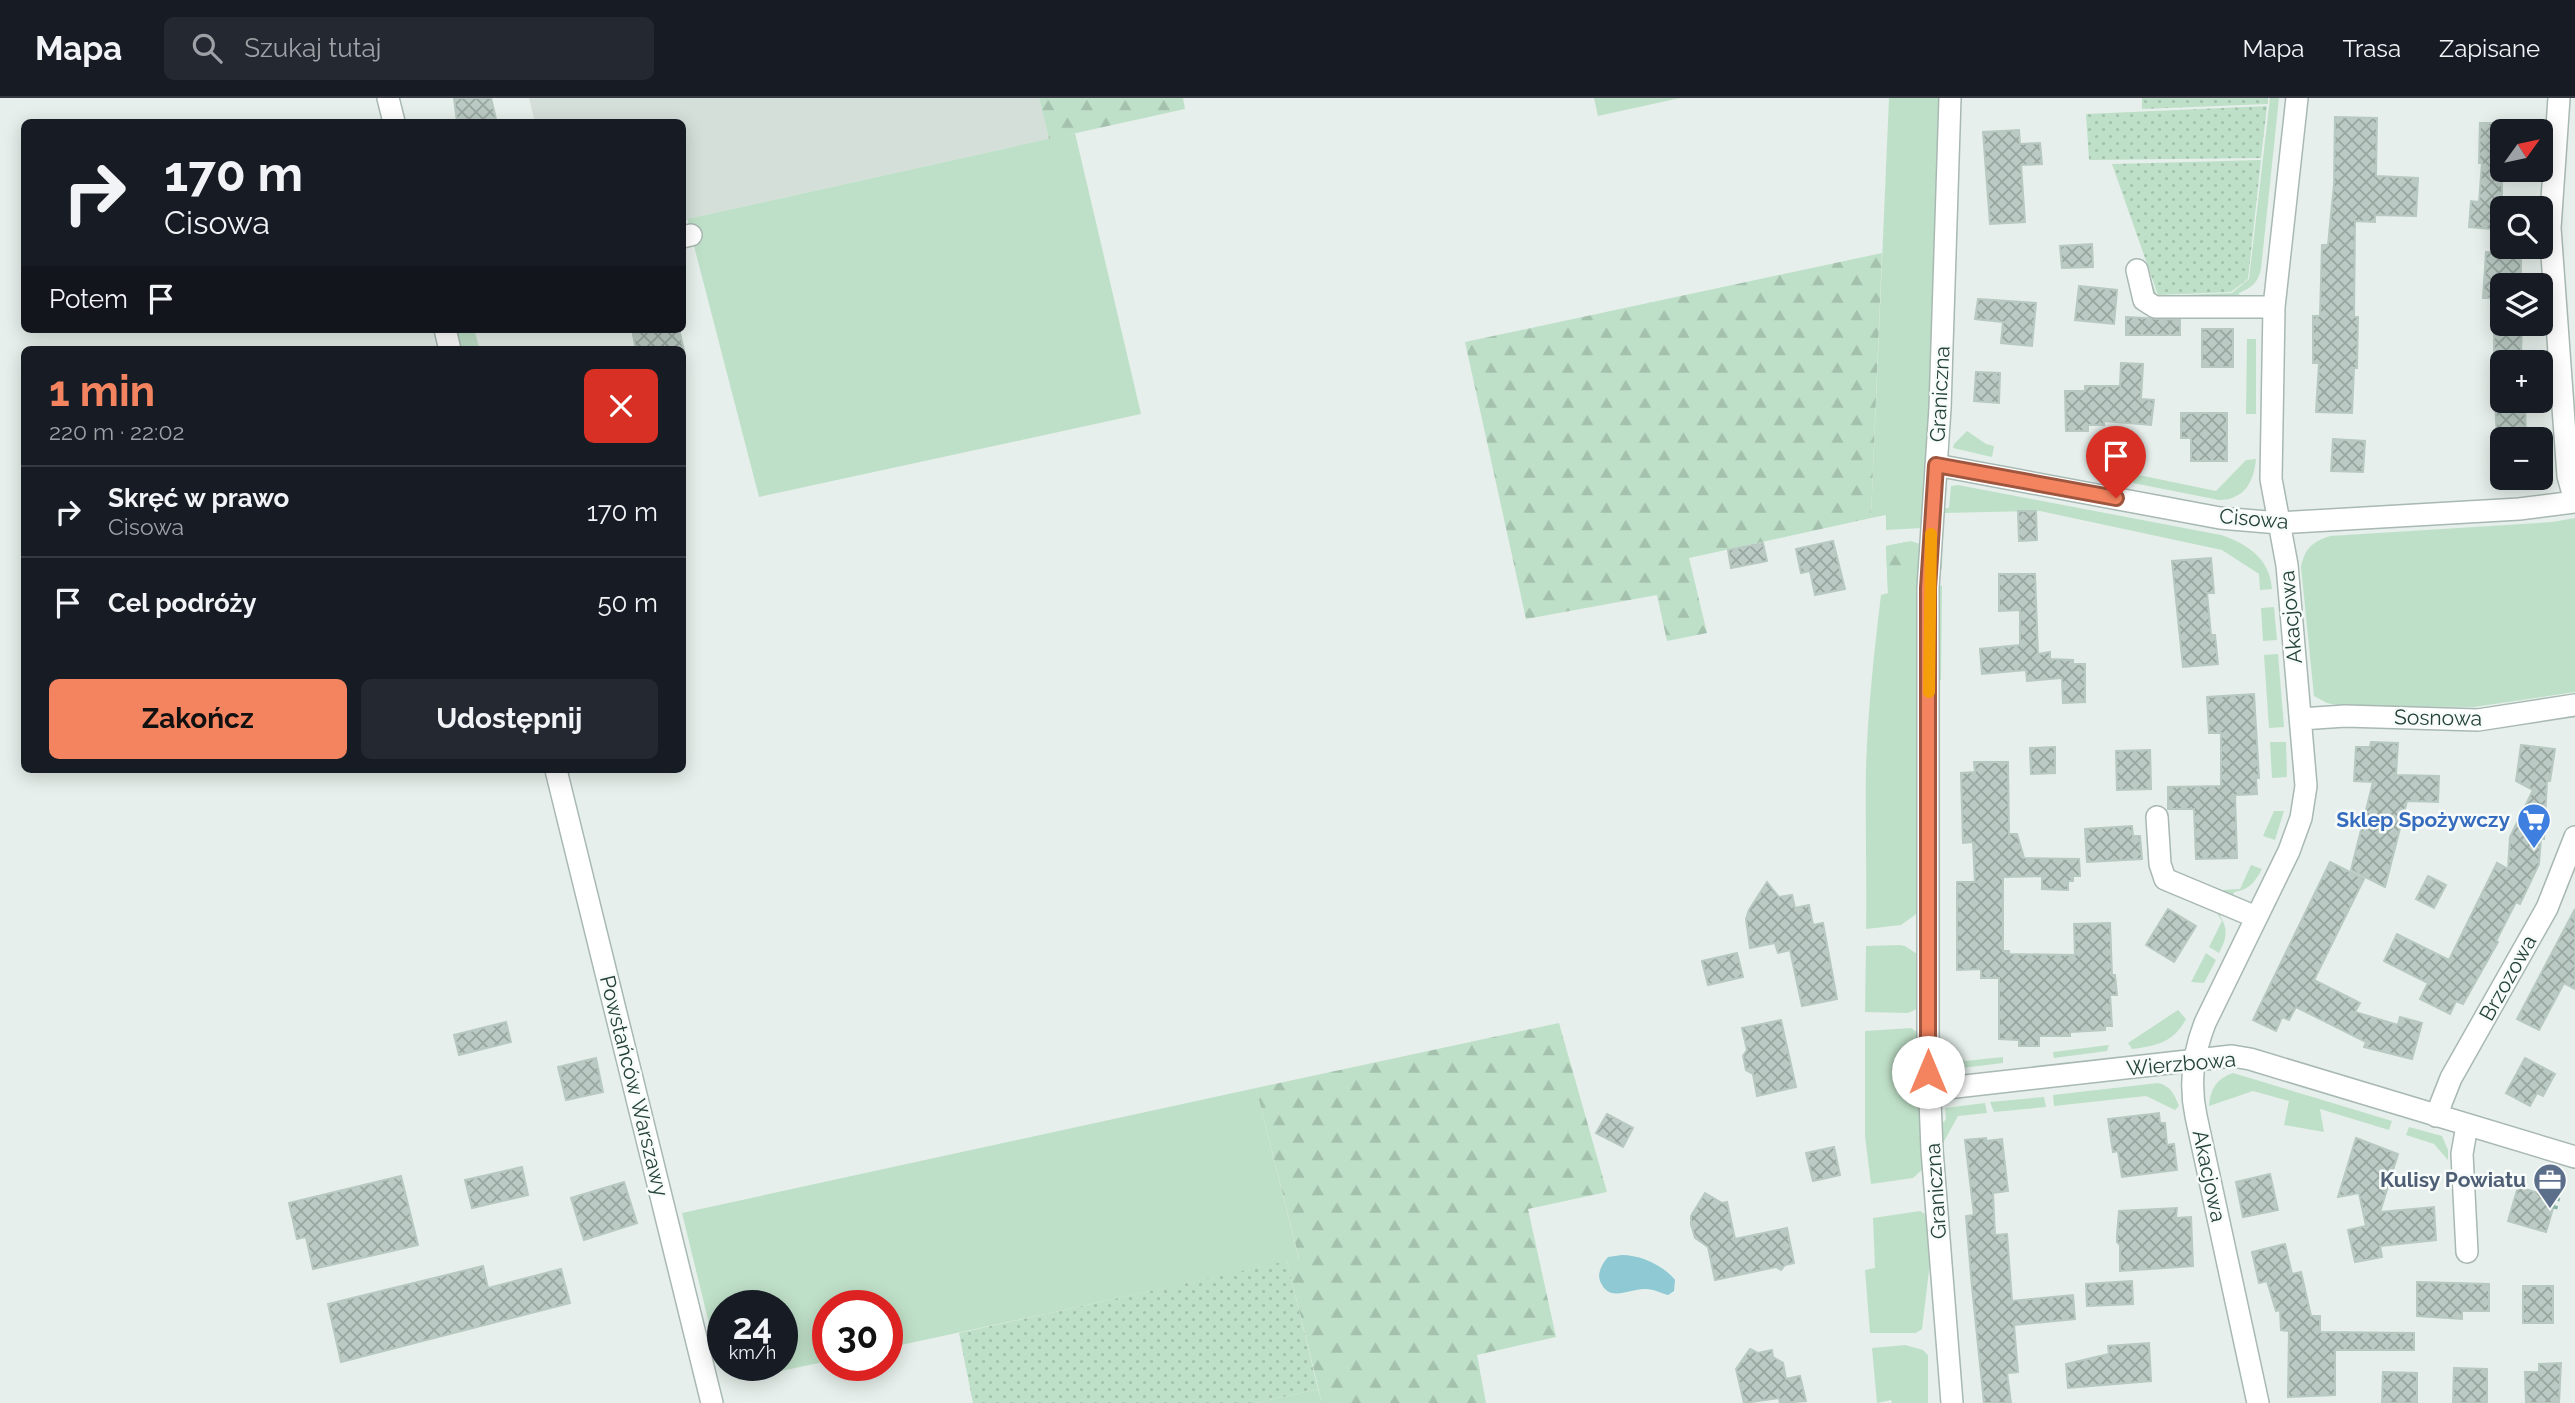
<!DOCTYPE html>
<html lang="pl">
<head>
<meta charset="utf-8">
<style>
	:root { --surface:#171b24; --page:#242831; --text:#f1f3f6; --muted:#9ea1a6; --line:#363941; --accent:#f4845f }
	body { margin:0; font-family:Raleway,sans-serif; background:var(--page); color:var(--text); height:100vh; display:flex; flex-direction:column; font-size:26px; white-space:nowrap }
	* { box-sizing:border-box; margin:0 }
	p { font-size:23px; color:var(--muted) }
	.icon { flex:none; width:38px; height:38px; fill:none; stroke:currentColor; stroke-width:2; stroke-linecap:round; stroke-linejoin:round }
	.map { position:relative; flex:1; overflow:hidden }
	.sheet { position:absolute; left:21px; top:248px; width:665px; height:427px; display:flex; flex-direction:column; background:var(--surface); border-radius:10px; box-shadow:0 4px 18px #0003 }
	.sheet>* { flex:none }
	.hud { position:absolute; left:21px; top:21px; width:665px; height:214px; border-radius:10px; box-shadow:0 4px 18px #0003; background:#171b24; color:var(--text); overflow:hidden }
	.needle { width:46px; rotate:57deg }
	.controls { position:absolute; left:2490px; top:21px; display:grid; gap:14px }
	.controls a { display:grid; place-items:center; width:63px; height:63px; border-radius:10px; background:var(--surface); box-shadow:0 4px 18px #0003; font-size:35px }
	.speed { position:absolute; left:707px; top:1192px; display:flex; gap:14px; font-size:35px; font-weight:700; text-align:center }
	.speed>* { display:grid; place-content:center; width:91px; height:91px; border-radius:50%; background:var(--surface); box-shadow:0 4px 18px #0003; line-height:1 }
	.speed small { font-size:18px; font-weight:400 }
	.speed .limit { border:10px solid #d22; background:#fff; color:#111 }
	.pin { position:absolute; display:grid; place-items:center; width:60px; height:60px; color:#fff; margin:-72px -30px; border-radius:50% 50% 50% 0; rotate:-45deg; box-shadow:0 0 7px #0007 }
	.pin .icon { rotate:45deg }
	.me { position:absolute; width:77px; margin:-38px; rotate:0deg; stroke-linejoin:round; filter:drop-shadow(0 0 5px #0008) }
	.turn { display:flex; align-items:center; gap:24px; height:147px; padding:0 28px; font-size:32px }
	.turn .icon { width:91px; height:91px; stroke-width:2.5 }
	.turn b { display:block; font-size:49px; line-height:60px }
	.then { display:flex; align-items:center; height:66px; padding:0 28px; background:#0003; gap:14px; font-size:26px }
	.round { display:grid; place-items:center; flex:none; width:74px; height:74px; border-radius:10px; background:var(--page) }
	.overview { display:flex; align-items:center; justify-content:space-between; height:119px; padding:0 28px }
	h1 { font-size:42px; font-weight:700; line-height:52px; color:var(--accent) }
	.button { display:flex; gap:14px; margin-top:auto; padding:14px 28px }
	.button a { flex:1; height:80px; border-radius:10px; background:var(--accent); color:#111; font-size:28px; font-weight:700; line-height:80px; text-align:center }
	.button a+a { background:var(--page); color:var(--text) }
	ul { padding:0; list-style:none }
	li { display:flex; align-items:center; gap:21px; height:91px; padding:0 28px; border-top:2px solid var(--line) }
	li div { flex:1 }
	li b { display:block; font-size:26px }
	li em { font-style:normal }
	header { display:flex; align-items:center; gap:42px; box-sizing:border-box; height:98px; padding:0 35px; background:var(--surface); border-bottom:2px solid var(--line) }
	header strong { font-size:33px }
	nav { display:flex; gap:38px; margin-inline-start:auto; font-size:24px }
	.search { width:490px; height:63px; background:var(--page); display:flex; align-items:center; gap:18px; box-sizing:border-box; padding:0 24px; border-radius:10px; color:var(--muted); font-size:26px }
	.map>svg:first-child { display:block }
	.built { fill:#d4dfda }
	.grass { fill:#bfe0c8 }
	.forest { fill:url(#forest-firs) }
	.park { fill:url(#park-dots) }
	.water { fill:#8ec9d4 }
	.building { fill:url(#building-cross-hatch); stroke:#b8c9c2; stroke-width:2 }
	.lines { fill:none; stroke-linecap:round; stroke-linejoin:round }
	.minor-casing { stroke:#a8b8b2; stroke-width:24 }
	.path { stroke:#86b3a5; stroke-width:4.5; stroke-dasharray:3.5 5; stroke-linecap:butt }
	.minor { stroke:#fff; stroke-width:21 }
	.route-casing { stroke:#9f563e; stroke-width:18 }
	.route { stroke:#f4845f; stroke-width:12 }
	.slow { stroke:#f59e0b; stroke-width:12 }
	.labels { text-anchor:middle; stroke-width:5; stroke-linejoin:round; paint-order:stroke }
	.street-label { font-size:21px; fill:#24423a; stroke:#f7fbf9 }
	.shop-label { font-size:21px; font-weight:bold; fill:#366cbe; stroke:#f7fbf9; text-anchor:end }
	.service-label { font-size:21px; font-weight:bold; fill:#4e5e75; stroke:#f7fbf9; text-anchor:end }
</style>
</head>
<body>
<header>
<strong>Mapa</strong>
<div class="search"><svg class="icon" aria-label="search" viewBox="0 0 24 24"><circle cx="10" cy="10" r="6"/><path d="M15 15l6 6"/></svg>Szukaj tutaj</div>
<nav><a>Mapa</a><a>Trasa</a><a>Zapisane</a></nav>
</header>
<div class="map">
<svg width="2575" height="1305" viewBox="0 0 2575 1305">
	<defs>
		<pattern id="forest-firs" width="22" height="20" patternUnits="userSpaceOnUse" patternTransform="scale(1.75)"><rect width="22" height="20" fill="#bfe0c8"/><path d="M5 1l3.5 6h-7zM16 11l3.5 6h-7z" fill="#a4c1ad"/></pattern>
		<pattern id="park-dots" width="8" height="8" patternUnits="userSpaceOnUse" patternTransform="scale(1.75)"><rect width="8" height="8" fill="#bfe0c8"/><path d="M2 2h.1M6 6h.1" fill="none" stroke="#a4c1ad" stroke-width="1.8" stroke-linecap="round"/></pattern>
		<pattern id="building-cross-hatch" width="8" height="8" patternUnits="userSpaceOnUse" patternTransform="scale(1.75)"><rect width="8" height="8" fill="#bbcac4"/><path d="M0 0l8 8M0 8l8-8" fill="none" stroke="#98a6a0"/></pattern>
	</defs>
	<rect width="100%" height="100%" fill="#e6efeb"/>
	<path class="built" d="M529,0H1039L1049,41L683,122L682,24H535Z"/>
	<path class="grass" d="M1594,0H1680L1598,18Z
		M1889,0H1944L1940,146L1922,430L1886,432V417L1871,420Z
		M2270,0H2279L2261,171C2258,185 2251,190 2239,195L2240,200L2155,199L2145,165L2157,198L2232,195L2249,181Z
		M1075,35L1141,316L759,399L687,121Z
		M456,231H474L480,252H461Z
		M2247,241H2256V316H2246Z
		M1967,333L1986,346L1994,348L1992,359L1953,350L1954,346Z
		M2256,361C2254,384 2244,402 2219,402L2133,385L2134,376L2216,393L2246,362Z
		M1958,387L2221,437C2248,446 2270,461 2272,491L2260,492L2259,476L2222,452L2040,413L1943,415L1942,471H1935L1938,411L1949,410L1951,388Z
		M2575,420V594L2474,609L2342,608L2327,605L2314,598L2301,469C2305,450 2312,444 2330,438L2552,424Z
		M1911,443L1920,446L1919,814L1901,827L1866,831C1867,777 1865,723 1866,669C1868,611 1874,554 1881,497L1888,495L1886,448Z
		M1935,487L1942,488L1941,582H1935Z
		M2274,509L2277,542L2263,543L2261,510Z
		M2278,556L2284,629L2269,630L2264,557Z
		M2270,644H2286L2287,679L2272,680Z
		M2167,712L2172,773L2222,792L2240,791L2251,767L2262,771C2255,784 2249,792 2234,794L2233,799L2169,775Z
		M2274,713H2284L2275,742L2263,738Z
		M2181,796L2225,814L2220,818C2229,832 2226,841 2219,855L2209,849L2222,823L2215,812L2176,798Z
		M1899,847L1905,848L1920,858L1921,909L1908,915L1865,914L1866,848Z
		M2206,855L2216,862L2204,885L2191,884Z
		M1939,893V938L1965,963L2003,959V965L1945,972L1943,961L1934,960L1935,894Z
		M2178,912L2186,921C2174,944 2157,948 2132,951L2128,945Z
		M1911,930L1918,935L1924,1070L1913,1080L1871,1086L1865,1038V933Z
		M2109,947L2107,953L2054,960L2053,954Z
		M2233,975L2392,1023L2389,1032L2320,1011L2324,1034L2284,1027L2289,1003L2253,993L2209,1008C2210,991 2217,980 2233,975Z
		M2158,985C2171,988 2174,996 2179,1008L2175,1012L2146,998L2054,1008L2053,997Z
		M1256,990L1299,1161L887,1250V1208H828V1263L738,1282L734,1267H782V1208H723V1253L715,1250L682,1115Z
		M2044,999L2046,1009L1994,1014L1990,1004Z
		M1985,1005L1987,1015L1958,1018L1942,1047L1943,1059L1938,1056L1937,1025L1944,1024L1946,1021L1945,1010Z
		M2409,1029L2442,1038L2448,1052V1062L2434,1046L2406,1037Z
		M1920,1113L1929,1118L1933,1139L1922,1231L1916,1235H1870L1865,1172L1875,1170L1873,1120Z
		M1905,1247L1923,1252L1928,1257V1305H1892L1891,1302L1877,1305L1872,1250Z
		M1318,1291L1322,1305H1255Z"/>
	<path class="forest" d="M1039,0H1183L1185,11L1049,41Z
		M1882,155L1871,420L1689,460L1707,535L1667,543L1657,497L1526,521L1465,244Z
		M1906,444L1907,473L1888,496L1886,448Z
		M1559,925L1607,1094L1528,1111L1556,1239L1477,1257L1486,1305H1322L1287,1163L1299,1160L1256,990Z"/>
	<path class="park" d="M2142,0H2268V6L2142,11Z
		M2267,8L2261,60L2089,62L2086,16Z
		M2261,62L2248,181L2231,194L2158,197L2112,66Z
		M1287,1163L1318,1291L1255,1305H973L959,1235Z"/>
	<path class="water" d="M1622,1157C1640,1157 1663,1167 1675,1182L1674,1193L1668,1197C1661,1195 1653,1191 1646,1191C1630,1190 1610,1205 1601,1185C1596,1176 1602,1166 1608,1159Z"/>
	<path class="building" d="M454,0H491L496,21L491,22V24H457Z
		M2335,19L2377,20L2376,78L2418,80L2416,118L2375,117V124L2355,123L2354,219H2358L2357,270H2354L2352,315L2316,314L2319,265H2313V218H2320L2322,147H2328L2334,86Z
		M2480,25H2502V132L2469,129L2471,103L2479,104L2482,65H2479Z
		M2019,32L2020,46L2040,45L2042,66L2021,67L2025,124L1990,126L1983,34Z
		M2092,146L2093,169L2062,170L2060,148Z
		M2486,154L2521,155V187H2502V200H2483Z
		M2079,188L2117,192L2114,226L2075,222Z
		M1978,201L2036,205L2032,248L2001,245L2003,224L1975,221Z
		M2126,219L2180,222V237H2126Z
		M2494,226H2522L2521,255L2494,256Z
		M632,231H679L684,252H636Z
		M2202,231H2233V269H2202Z
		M2121,265L2143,266L2141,301L2154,302L2151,327L2104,323V327H2088V333H2066L2065,293H2085V288H2120Z
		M1976,274L2000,275L1999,305L1974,303Z
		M2495,303H2525L2526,341H2497Z
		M2181,315H2227V363H2191V340H2181Z
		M2333,341L2365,343L2363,374L2331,373Z
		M2018,413H2036L2037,442L2019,443Z
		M1833,443L1845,491L1815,497L1810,473L1801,475L1796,451Z
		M1763,445L1767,463L1731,470L1728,452Z
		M2211,460L2214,495H2207L2211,537H2215L2218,566L2183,569L2172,463Z
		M1999,476H2035L2038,556L2050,554V561L2073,562V566H2085V604L2063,605L2062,580L2027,583L2026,572L1982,576L1980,551L2020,547V512L1999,513Z
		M2254,596L2259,680H2256L2257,696L2235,697L2237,760L2196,761L2194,711H2168V689L2221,688V635H2209L2207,599Z
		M2371,644L2398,645L2396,677L2439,678L2438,704L2407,703L2385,789L2351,772L2373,684L2354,683L2356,649H2370Z
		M2521,647L2555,651L2550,683H2547L2544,741L2541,740L2539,766L2520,806L2516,804L2496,843L2498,844L2463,906L2456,903L2450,916L2420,901L2428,885L2384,863L2397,836L2449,862L2497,765L2508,771L2510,739L2533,692L2516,683Z
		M2055,649V675L2031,676L2030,650Z
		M2150,652L2151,691L2117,692L2116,653Z
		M1974,664H2008L2009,736H2017L2024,760L2079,761L2080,778H2073V783H2068V792L2042,791V778L2003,779V853H2009V856L2075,857L2074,826L2110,825L2112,877H2115L2117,897H2110L2112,928H2105V932L2070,934V938H2039V948H2019V942L1999,941V880H1981V871L1957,872V784H1975L1973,744L1963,745L1961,675L1975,674Z
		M2132,728L2133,738H2140L2142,761L2087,764L2085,731Z
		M2330,764L2364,781L2314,882L2360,905L2355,914L2398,927L2400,919L2422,925L2412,961L2364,949L2366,944L2296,909L2289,922L2282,919L2276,933L2253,922Z
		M2428,778L2446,787L2434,810L2416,801Z
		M1767,784L1779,799L1792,797L1795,810L1809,807L1813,827L1823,825L1837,901L1802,908L1790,852L1778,855L1775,845L1750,850L1746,821L1749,812Z
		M2168,811L2196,828L2174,864L2146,847Z
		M2575,811V891L2564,885L2539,932L2517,921Z
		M1737,855L1743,879L1708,887L1702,863Z
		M1781,922L1796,989L1757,998L1753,976L1746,972L1743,958L1747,952L1742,930Z
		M506,924L511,944L459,957L454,937Z
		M596,960L603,994L566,1002L558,969Z
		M2525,960L2555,976L2543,998L2537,995L2530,1008L2506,995Z
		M2159,1015L2160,1025H2165L2167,1047L2174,1046L2177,1072L2122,1079L2118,1053L2113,1054L2108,1021Z
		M1607,1016L1633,1030L1623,1049L1596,1035Z
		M1986,1040V1043L2002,1041L2008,1093L1993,1095L1995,1137L2007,1136L2012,1203L2073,1197L2075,1221L2014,1227L2018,1274L2007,1275L2011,1305H1984L1972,1189L1966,1118L1974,1117L1965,1042Z
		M2356,1040L2398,1056L2380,1114L2434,1109L2436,1142L2380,1148L2382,1159L2355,1164L2348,1132L2366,1128L2359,1095L2338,1099Z
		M1834,1049L1840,1077L1813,1083L1806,1055Z
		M522,1069L528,1097L472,1110L465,1082Z
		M2270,1076L2278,1112L2243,1119L2236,1084Z
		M401,1078L418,1147L313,1171L306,1139L297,1141L289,1105Z
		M624,1084L637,1125L584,1142L571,1100Z
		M2518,1089L2549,1098L2547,1105L2554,1107L2546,1134L2508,1123Z
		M1705,1095L1722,1105L1727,1104L1735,1141L1787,1130L1794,1165L1785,1167L1781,1172L1776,1169L1715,1182L1708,1149L1695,1140L1691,1126V1118Z
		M2177,1110L2176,1120L2191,1119L2193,1168L2120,1173V1147L2117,1144V1137L2119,1113Z
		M2285,1146L2292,1176L2301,1174L2311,1218H2320V1234L2414,1235V1252H2335V1297L2288,1299L2289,1233L2281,1232L2280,1212L2276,1213L2267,1183L2259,1185L2252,1154Z
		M483,1168L488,1190L561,1171L570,1205L341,1264L328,1206Z
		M2132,1183L2133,1206L2087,1208L2086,1186Z
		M2417,1184L2489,1186V1213H2462V1221L2417,1218Z
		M2523,1188H2553V1225H2523Z
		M2149,1245L2151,1283L2068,1290L2066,1266L2109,1256L2108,1248Z
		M1750,1251L1758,1255L1772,1252L1773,1259L1783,1265L1786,1281L1800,1278L1806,1303L1780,1305L1779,1300L1744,1305L1736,1271Z
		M2561,1265L2559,1305H2526L2525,1274H2539V1266Z
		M2454,1270L2487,1271V1305H2453Z
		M2383,1274L2417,1275V1305H2382Z"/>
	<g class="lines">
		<g class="minor-casing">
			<path id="minor" d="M388,0L394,24
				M1950,0L1940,310L1928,490V952L1932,1052L1952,1305
				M2559,0L2550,130L2568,378L2575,403
				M682,139L691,137
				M2137,172L2144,202L2155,209H2274
				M445,231L450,252
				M1936,367L2220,420L2279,425L2519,411L2575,404
				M2301,621L2345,618L2478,622L2575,607
				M556,672L712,1305
				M2157,719L2160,766L2165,781L2256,819
				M1929,992L2232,958L2250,961L2575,1059
				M2436,1018L2451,980L2547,810L2575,739
				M2467,1154L2462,1056L2467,1027
				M2258,1305L2196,1018C2189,985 2193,956 2205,925L2289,753L2301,720L2306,688L2287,467L2271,381L2274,209L2297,0"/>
		</g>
		<path class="path" d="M2555,1111L2564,1078"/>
		<use href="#minor" class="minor"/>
	</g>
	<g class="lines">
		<g class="route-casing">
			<path id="route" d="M1928,974V490L1936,367L2116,400"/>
		</g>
		<use href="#route" class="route"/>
		<path class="slow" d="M1929,594L1931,436"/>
	</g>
	<defs>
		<g id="supermarket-pin" transform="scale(1.75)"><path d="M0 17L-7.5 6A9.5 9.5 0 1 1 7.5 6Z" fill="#3f7fe0" stroke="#f7fbf9"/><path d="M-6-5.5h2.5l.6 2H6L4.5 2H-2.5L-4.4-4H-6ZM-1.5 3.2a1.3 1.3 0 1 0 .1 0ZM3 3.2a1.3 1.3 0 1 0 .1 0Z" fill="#fff"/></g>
		<g id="office-pin" transform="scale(1.75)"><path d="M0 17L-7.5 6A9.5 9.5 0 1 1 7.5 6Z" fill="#5c6f8a" stroke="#f7fbf9"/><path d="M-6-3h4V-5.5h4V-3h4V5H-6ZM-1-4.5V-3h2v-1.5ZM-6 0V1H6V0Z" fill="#fff"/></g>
	</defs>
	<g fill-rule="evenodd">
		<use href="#supermarket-pin" x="2534" y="722"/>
		<use href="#office-pin" x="2550" y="1082"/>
	</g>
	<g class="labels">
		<g class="street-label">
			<text transform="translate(1940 296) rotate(-87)" y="7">Graniczna</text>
			<text transform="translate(2254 421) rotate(5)" y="7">Cisowa</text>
			<text transform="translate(2291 519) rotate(-95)" y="7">Akacjowa</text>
			<text transform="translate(2438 620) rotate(1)" y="7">Sosnowa</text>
			<text transform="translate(2508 880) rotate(-61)" y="7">Brzozowa</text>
			<text transform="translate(2181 966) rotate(-5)" y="7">Wierzbowa</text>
			<text transform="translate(634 988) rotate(76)" y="7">Powstańców Warszawy</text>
			<text transform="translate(2209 1078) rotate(78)" y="7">Akacjowa</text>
			<text transform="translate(1936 1093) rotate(-94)" y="7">Graniczna</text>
		</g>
		<g class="shop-label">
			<text x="2510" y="729">Sklep Spożywczy</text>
		</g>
		<g class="service-label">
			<text x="2526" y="1089">Kulisy Powiatu</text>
		</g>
	</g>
</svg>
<div class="controls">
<a><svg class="needle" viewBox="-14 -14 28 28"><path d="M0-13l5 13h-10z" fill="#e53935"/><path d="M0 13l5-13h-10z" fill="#9ea1a6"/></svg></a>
<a><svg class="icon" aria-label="search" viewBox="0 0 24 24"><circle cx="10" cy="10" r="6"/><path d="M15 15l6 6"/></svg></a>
<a><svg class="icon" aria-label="layers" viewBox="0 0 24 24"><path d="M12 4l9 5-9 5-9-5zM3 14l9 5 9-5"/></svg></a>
<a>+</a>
<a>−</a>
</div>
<div class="speed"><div>24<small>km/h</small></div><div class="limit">30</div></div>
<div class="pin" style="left:2116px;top:400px;background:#d93025"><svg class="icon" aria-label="arrive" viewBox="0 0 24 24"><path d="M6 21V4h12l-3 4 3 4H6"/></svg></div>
<svg class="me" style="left:1928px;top:974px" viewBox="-20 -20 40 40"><circle r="19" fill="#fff"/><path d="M0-13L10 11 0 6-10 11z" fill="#f4845f"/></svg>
<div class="hud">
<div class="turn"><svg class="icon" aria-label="right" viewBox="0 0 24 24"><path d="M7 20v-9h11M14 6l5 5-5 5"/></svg><div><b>170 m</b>Cisowa</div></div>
<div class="then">Potem<svg class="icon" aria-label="arrive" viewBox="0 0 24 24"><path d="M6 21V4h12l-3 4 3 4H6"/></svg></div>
</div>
<section class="sheet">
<div class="overview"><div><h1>1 min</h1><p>220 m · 22:02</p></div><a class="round" style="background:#d93025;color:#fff"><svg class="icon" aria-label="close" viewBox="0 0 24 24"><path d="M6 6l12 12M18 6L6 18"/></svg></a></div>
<ul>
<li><svg class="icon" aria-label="right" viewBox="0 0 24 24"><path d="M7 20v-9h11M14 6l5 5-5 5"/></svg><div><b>Skręć w prawo</b><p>Cisowa</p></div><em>170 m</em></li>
<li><svg class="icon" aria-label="arrive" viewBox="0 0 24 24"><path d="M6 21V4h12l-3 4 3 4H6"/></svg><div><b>Cel podróży</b></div><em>50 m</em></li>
</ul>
<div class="button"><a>Zakończ</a><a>Udostępnij</a></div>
</section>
</div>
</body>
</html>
